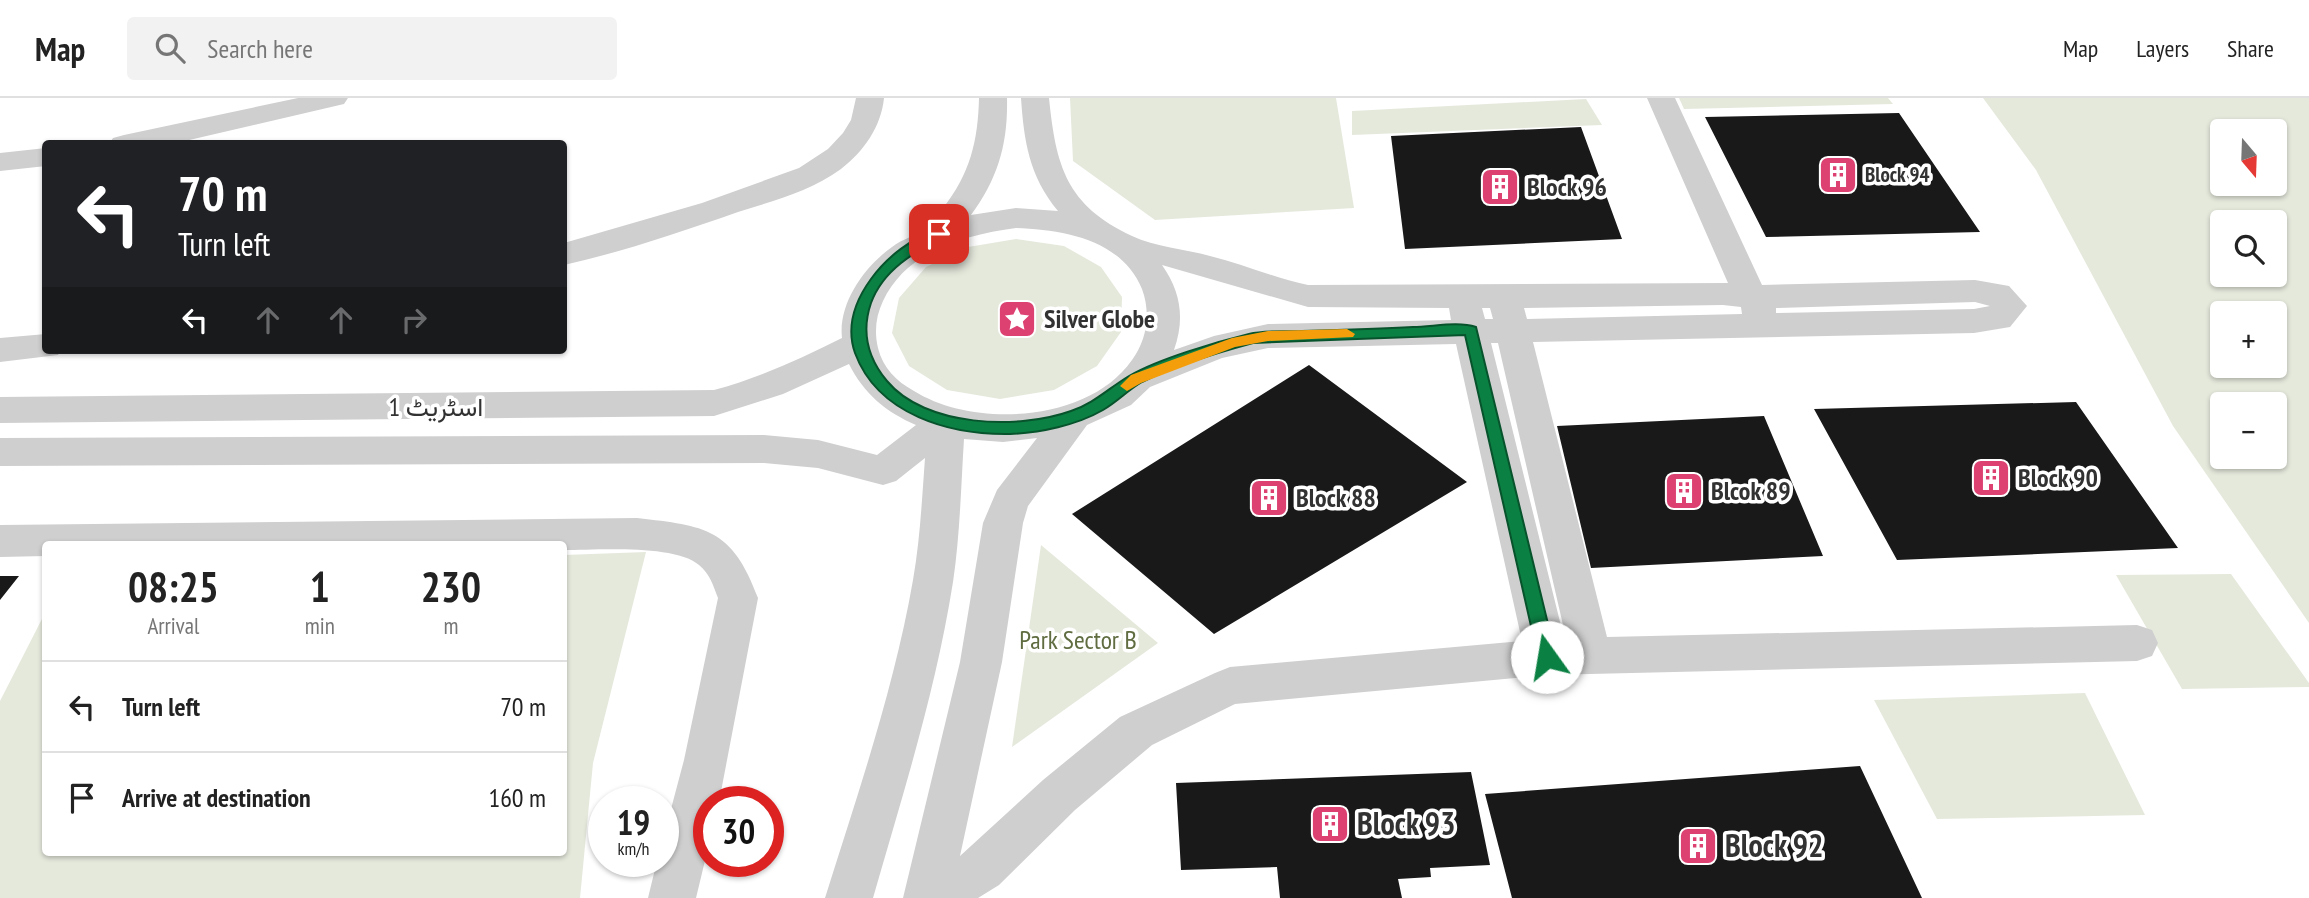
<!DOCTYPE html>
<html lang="en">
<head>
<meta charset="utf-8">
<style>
	:root { --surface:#fff; --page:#f2f2f2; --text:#222; --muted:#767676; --line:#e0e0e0 }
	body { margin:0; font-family:"PT Sans Narrow",Vazirmatn,sans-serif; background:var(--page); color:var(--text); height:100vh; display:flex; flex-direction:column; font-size:26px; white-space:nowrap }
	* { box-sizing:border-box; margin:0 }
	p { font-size:23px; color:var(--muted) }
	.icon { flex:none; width:38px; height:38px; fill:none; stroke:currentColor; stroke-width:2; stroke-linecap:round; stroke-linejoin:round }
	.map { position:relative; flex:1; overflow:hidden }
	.panel { position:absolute; left:42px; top:443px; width:525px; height:315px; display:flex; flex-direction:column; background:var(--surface); border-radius:7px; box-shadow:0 2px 5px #0004 }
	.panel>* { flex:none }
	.banner { position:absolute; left:42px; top:42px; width:525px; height:214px; border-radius:7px; box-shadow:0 2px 5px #0004; background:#202124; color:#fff; overflow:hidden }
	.needle { width:46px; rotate:161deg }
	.controls { position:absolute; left:2210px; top:21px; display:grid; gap:14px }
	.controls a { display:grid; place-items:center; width:77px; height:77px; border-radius:7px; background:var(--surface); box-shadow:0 2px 5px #0004; font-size:35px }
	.speed { position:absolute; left:588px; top:688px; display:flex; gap:14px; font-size:35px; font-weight:700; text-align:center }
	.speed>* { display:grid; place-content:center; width:91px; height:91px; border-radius:50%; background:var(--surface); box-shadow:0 2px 5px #0004; line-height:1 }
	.speed small { font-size:18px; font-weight:400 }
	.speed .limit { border:10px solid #d22; background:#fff; color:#111 }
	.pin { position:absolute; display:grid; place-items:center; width:60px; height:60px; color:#fff; margin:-30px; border-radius:14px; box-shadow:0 4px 10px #0006 }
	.me { position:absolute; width:77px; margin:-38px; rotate:347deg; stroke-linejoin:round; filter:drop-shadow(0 0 5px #0008) }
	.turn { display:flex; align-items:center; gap:24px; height:147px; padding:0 21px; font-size:32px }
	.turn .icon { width:91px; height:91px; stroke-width:2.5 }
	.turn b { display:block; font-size:49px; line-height:60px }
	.lanes { display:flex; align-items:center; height:66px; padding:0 21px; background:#0003; justify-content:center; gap:35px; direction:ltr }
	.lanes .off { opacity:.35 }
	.eta { display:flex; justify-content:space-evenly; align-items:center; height:119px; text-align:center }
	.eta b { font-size:42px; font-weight:600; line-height:49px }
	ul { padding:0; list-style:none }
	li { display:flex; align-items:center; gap:21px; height:91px; padding:0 21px; border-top:2px solid var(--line) }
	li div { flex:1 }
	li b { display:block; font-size:26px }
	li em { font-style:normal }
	header { display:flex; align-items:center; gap:42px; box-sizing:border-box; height:98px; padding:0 35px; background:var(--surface); border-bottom:2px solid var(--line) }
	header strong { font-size:33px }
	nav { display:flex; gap:38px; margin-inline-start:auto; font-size:24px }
	.search { width:490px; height:63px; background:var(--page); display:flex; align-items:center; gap:18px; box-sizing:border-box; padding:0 24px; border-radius:7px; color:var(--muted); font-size:26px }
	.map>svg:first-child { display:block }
	.green { fill:#e5e9dc; fill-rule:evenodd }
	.building { fill:#191919 }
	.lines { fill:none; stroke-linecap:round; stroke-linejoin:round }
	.minor { fill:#cfcfcf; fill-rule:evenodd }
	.route { fill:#0b8043; stroke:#07532c; stroke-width:2 }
	.slow { fill:#f59e0b }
	.labels { text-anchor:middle; stroke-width:7; stroke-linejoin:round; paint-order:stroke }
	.far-poi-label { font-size:21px; font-weight:bold; fill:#323232; stroke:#fff; text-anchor:start }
	.poi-label { font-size:26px; font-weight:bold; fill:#323232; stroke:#fff; text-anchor:start }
	.street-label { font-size:26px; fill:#323232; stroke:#fff }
	.park-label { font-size:26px; fill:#606d41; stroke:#fff }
	.near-poi-label { font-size:32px; font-weight:bold; fill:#323232; stroke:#fff; text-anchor:start }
</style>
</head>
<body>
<header>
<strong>Map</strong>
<div class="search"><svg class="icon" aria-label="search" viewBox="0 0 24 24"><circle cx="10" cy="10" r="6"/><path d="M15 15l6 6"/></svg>Search here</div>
<nav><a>Map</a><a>Layers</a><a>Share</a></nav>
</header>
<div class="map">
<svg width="2309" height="800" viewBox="0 0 2309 800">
	<rect width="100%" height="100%" fill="#fff"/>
	<path class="green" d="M1070,0H1336L1354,110L1155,122L1073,63Z
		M1679,0H1888L1893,6L1684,11Z
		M1983,0H2309V525L2173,328L2036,72ZM2222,33H2275V86H2222ZM2222,124H2275V177H2222ZM2222,215H2275V268H2222ZM2222,306H2275V359H2222Z
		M1586,1L1602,27L1352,37V13Z
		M1016,141L1064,148L1101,169L1122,199L1121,234L1097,268L1054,292L1000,301L947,292L909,268L892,235L899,200L926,169L968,149Z
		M1041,447L1158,545L1012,649Z
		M646,454L593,665L580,800H0V603L45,515L46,754H564V457Z
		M2231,476L2309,585V589L2182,591L2116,477Z
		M2085,595L2145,717L1937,721L1874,602Z"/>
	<path class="building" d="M1899,15L1980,134L1766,139L1705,19Z
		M1581,29L1622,141L1405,151L1391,38Z
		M1309,267L1467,384L1214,536L1072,416Z
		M2076,304L2178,450L1897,462L1814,311Z
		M1764,318L1823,458L1591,470L1557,328Z
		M0,478H19L0,502Z
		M1860,668L1922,800H1512L1485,696Z
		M1471,674L1490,767L1430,770L1431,779L1398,781L1402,800H1280L1277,769L1181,772L1176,685Z"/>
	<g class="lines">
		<path class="minor" d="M298,0H348L344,6L172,46H109L113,40L124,37Z
			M856,0H884C881,29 864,53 841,71C811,93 773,103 738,114C681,134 622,154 564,167V145L702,105L799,70L828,51L843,35L851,22Z
			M979,0H1007C1008,46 998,80 971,117L1016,110L1058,113C1029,78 1024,43 1021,0H1049C1056,68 1066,107 1132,138C1155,149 1185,151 1210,158C1243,166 1274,180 1308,187L1728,185L1647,0H1675L1762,187L1975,182L2009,188L2027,208L2010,229L1974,235L1533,244L1607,539L2137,527L2152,532L2158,545L2152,558L2137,563L1547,577L1235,606L1152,647L1075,712L999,787L978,800H903L960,564L983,425L997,392L1037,340L1003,344L964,341C961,388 960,437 953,484C936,592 903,696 873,800H825C858,695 894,591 913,482C920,442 922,401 925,360L896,383L883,387L818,370L764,365L0,368V340L764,337L818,342L877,357L916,327C886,314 864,296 849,266L783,296L714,318L0,325V299L714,292C759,280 800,261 842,240C838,205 865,168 892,149C902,141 915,138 925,131C932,127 938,117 943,110C970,76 978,43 979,0ZM1016,130C1064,132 1121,141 1142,191C1151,215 1147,242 1132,262C1089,324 975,331 914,293C896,283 883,270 878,250C874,233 876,218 883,203C907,152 965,137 1016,130ZM1162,167L1308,209L1449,210L1451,222L1268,226L1214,238L1174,252C1185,221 1181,194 1162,167ZM1975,204L1990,208L1974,211L1776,215V210ZM1723,207L1741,209L1742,216L1527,221L1524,210ZM1482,210H1490L1493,221H1485ZM1491,245H1498L1566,540H1564ZM1456,246L1522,543L1230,569L1215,575L1120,619L1043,682L960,758L1002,564L1023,425L1028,408L1087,327L1131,307L1150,289L1222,260L1268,250Z
			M46,50V68L0,73V55Z
			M46,236V252H61L58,257L0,264V240Z
			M637,420C706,428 732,430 758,500L719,704H709V746L696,800H648L657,763H663V741L684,662L718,500C713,487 710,476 699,467C675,446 596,452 564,452V446H46V458L0,459V427Z"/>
	</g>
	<path class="route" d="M939,132L946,136L944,139C914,154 883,172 871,205C861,234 867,259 887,283C925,329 1018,332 1071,313C1093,306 1109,290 1129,278C1158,261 1216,244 1249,236C1265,232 1285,234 1302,233C1339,232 1376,231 1413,229C1432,229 1458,223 1476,229L1556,559L1553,565L1547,567L1541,565L1538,559L1465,237L1253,245C1216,255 1176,267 1142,284C1128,292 1117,304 1103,312C1077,327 1040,335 1010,336C950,337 878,317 855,255C846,229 855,203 871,181C887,159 912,139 939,132Z"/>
	<path class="slow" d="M1347,231L1355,236L1353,239L1268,243L1235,249L1141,285L1127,293L1120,288L1131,277L1232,240L1268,233Z"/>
	<defs>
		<g id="building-square" transform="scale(2.0125)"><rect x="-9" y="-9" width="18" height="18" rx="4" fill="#dc4172" stroke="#fff"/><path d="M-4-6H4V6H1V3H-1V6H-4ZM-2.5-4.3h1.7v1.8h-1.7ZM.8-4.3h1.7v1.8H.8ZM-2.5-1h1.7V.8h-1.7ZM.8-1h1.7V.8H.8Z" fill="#fff"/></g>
		<g id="sight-square" transform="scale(2.0125)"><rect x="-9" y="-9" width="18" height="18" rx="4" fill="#dc4172" stroke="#fff"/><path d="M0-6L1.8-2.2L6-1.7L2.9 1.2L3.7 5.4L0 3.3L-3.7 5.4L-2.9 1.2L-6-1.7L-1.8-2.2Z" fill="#fff"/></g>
	</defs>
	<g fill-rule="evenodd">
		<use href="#building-square" x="1838" y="77"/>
		<use href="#building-square" x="1500" y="89"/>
		<use href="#sight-square" x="1017" y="221"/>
		<use href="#building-square" x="1991" y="380"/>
		<use href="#building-square" x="1684" y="393"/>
		<use href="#building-square" x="1269" y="400"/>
		<use href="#building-square" x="1330" y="726"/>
		<use href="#building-square" x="1698" y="748"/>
	</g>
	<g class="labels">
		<g class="far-poi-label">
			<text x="1865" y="84">Block 94</text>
		</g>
		<g class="poi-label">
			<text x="1527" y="98">Block 96</text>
			<text x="1044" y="230">Silver Globe</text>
			<text x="2018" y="389">Block 90</text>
			<text x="1711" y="402">Blcok 89</text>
			<text x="1296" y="409">Block 88</text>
		</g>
		<g class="street-label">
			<text x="436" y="318">اسٹریٹ 1</text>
		</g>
		<g class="park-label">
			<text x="1078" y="551">Park Sector B</text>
		</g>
		<g class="near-poi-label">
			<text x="1357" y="737">Block 93</text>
			<text x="1725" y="759">Block 92</text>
		</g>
	</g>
</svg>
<div class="controls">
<a><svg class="needle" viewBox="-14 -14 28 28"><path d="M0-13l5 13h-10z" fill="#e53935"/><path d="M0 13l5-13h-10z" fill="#767676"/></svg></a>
<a><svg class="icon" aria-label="search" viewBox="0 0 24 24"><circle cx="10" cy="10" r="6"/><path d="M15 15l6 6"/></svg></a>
<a>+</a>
<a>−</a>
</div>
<div class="speed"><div>19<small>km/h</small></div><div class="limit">30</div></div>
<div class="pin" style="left:939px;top:136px;background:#d93025"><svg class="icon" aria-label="arrive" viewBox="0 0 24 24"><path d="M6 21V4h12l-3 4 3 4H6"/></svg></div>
<svg class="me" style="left:1547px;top:559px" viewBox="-20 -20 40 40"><circle r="19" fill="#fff"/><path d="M0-13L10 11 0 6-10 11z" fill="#0b8043"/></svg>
<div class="banner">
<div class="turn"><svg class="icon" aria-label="left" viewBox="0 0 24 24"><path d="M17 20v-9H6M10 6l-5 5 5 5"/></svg><div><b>70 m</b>Turn left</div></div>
<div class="lanes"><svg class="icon" aria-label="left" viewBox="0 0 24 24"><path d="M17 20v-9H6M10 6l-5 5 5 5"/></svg><svg class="icon off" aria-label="ahead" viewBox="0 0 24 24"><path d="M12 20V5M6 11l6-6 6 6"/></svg><svg class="icon off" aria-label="ahead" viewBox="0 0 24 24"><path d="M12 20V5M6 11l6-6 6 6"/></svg><svg class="icon off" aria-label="right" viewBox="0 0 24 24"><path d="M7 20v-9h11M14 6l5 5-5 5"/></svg></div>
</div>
<section class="panel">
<div class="eta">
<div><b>08:25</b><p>Arrival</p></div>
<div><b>1</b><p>min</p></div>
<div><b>230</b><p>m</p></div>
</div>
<ul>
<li><svg class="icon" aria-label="left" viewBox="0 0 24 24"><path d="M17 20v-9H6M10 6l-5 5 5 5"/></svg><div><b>Turn left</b></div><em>70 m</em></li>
<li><svg class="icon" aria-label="arrive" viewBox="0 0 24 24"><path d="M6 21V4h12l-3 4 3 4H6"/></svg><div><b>Arrive at destination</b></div><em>160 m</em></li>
</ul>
</section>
</div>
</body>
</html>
